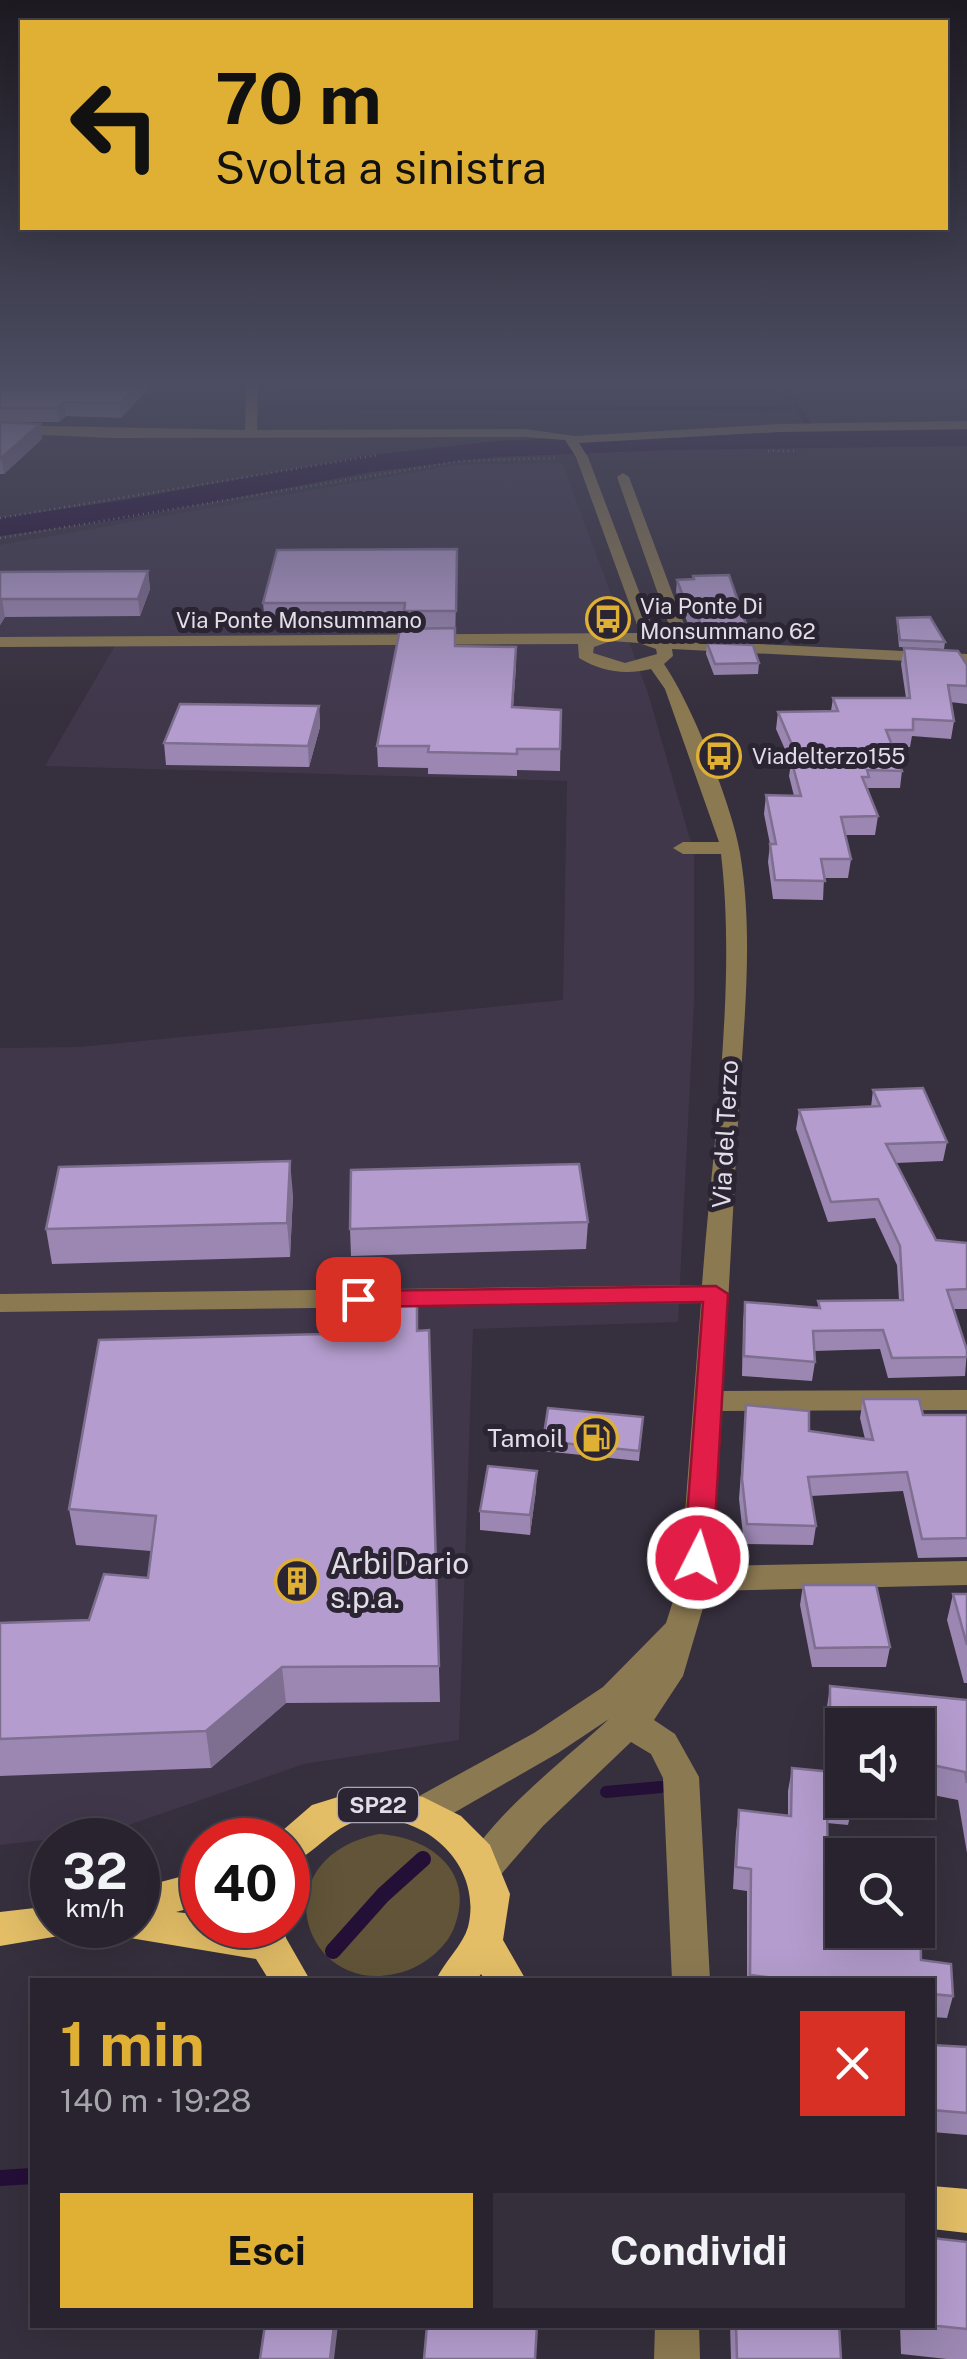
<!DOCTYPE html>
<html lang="it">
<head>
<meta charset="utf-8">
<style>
	:root { --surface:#28232e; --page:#342f3a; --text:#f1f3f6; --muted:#a5a4aa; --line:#44404a; --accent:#dfb034 }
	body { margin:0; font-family:"Public Sans",sans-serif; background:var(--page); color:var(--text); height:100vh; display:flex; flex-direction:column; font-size:38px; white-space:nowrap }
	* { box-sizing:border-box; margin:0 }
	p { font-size:32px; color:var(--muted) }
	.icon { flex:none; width:55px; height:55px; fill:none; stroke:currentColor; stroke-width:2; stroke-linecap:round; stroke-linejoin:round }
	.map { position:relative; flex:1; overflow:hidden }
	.drawer { position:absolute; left:30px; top:1978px; width:905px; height:350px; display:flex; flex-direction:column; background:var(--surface); border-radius:0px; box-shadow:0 10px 40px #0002,0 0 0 2px var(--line) }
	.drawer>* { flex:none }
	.hud { position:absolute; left:20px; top:20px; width:928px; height:210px; border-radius:0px; box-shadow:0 10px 40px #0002,0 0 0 2px var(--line); background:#dfb034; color:#111; overflow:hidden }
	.controls { position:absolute; left:825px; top:1708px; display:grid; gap:20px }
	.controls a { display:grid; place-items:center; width:110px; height:110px; border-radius:0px; background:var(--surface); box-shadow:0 10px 40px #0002,0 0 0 2px var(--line); font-size:50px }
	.speed { position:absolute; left:30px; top:1818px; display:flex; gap:20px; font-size:50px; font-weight:700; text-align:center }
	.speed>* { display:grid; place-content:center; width:130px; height:130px; border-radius:50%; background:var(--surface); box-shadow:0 10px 40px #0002,0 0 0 2px var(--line); line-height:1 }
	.speed small { font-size:25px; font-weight:400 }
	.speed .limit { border:15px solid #d22; background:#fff; color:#111 }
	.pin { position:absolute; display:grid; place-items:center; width:85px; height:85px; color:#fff; margin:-42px; border-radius:20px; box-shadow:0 5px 15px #0006 }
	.me { position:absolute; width:110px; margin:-55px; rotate:5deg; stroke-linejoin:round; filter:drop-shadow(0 0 8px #0008) }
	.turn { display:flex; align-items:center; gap:35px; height:210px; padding:0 30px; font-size:45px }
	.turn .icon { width:130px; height:130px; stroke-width:2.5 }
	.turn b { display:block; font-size:70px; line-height:85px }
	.round { display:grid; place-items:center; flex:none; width:105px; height:105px; border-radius:0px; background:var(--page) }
	.summary { display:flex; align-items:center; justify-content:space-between; height:170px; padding:0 30px }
	h1 { font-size:60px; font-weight:700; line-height:75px; color:var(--accent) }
	.cta { display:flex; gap:20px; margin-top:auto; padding:20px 30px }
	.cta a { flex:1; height:115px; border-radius:0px; background:var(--accent); color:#111; font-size:40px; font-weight:700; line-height:115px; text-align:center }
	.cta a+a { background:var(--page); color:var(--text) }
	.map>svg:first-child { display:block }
	.built { fill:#40374b }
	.green { fill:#615438 }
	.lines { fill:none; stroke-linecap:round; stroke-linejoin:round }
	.stream-far2 { stroke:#240f37; stroke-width:5 }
	.stream-far1 { stroke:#240f37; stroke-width:12 }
	.stream { stroke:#240f37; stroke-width:16 }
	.river { fill:#240f37; fill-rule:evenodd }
	.path { stroke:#7b7581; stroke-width:2.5; stroke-dasharray:1 4; stroke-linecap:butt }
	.minor { fill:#8b7951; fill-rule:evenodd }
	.major { fill:#e3be67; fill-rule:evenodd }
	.wall { fill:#9b87b1 }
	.shaded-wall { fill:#7e6e90 }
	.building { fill:#b49dce; stroke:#7e6e90; stroke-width:2.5 }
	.route { fill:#e11d48; stroke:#92132f; stroke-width:2.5 }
	.labels { text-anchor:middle; stroke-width:10; stroke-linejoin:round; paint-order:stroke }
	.far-poi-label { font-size:22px; fill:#e2dde7; stroke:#2b2533; text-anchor:start }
	.far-street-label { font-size:22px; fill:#e2dde7; stroke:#2b2533 }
	.shield { fill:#2b2533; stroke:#aba6b1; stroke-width:2.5 }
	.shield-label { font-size:22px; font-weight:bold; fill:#e2dde7 }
	.street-label { font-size:25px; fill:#e2dde7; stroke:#2b2533 }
	.poi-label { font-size:25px; fill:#e2dde7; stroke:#2b2533; text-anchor:end }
	.near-poi-label { font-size:30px; fill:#e2dde7; stroke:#2b2533; text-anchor:start }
</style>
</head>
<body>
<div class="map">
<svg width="967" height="2359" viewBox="0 0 967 2359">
	<rect width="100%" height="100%" fill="#362f3d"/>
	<path class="built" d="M562,463L648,693L694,853V1005L678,1322L473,1329L459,1740L304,1764L106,1833L0,1845V1048L80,1047L563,1000L567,781L45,766L120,637H0V545L456,465Z"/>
	<path class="green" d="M379,1834C430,1837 477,1872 454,1928C447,1946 429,1961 411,1969C307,2010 254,1859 379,1834Z"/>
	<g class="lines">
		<path class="stream-far2" d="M780,382L809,425
			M282,389L769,391
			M268,406L789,409"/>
		<path class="stream-far1" d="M606,1792L661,1787"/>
		<path class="stream" d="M333,1951L383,1895L423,1859
			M0,2178L32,2176"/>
		<path class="river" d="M967,430V446L672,450L496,457L371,472L124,519L0,536V518L124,500L371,455L496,441L672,433Z"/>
		<path class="path" d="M768,451H796
			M0,518L378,455
			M0,538L460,461L556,458"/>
		<path class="minor" d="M246,382H258L257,430L525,429L575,436L779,424L967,421V429L779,432L579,443L588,457L657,639L680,640L670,628L617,477L623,473L629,477L685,627L696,641L967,654V664L672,649L673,656L664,664C691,703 732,805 740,853C753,930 745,1011 740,1088C734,1190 729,1290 723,1391L967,1390V1410L722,1411L713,1566L967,1561V1585L708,1591L683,1676L654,1720L675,1734L699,1777L710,1980H672L663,1778L651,1754L631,1742L543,1826L497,1879L484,1883L471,1879L465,1867C488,1818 568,1757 609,1719L558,1753L438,1822L425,1827L412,1822L407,1811L412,1800L534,1733L603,1687L666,1623L680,1579L701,1303L0,1312V1294L702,1285C712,1149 737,988 721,854H683L673,848L683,842H719L665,689L651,669C625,675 602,672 579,658L578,644L0,647V637L640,633L576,457L565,440L525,437L112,438L0,433V425L245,430ZM611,641L639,643L656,649L657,654L625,663L593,653L594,647Z
			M655,2325H699L700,2359H654Z"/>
		<path class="major" d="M367,1788L423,1797L461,1816L490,1845L510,1894L503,1940L526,1980H485L481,1974L477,1980H436C444,1962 463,1945 468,1927C483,1867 428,1814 368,1819C333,1822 318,1854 288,1864V1840H273L275,1837L312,1805Z
			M202,1871V1905L176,1912L202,1915V1925H283L286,1938L310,1980H269L256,1959L124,1937L118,1925H138V1888Z
			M52,1906V1925H70L65,1935L0,1946V1912Z
			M932,2186L967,2189V2233L932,2229Z"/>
	</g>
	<path class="wall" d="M0,382H226L225,384L153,383L121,418L66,416L59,422H6L40,424L42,439L4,474H0Z
		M457,549L455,646L516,667L513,707L561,710L560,771L517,770V776L428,774V768L378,767L377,746L404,629V623H265L263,603Z
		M148,571L150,589L140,616L5,617L0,625V572Z
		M693,576L747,627L746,640L700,637L695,624H688L676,592L677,580L693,579Z
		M897,618L945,642L944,649L899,647L897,625Z
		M707,643L759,663L758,674L714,675L706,654Z
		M904,648L967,665V704L950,702L954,721L951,739L912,736L910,747H893L902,771L900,788H868L878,816L875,835H845L851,859L848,878H824L823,900L773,899L768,862L770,844L764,814L766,795L794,796L789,776L791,763L776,729L778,712L831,711L833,698H906L901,664Z
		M319,706L320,727L309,767L166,765L164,743Z
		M873,1090L947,1142L943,1161L896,1163L936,1240L967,1243V1309H953L967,1350L965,1376L888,1378L880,1349L814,1351L815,1362L812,1381L742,1376L743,1322L745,1302L818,1308V1301L899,1300L897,1265L875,1218L828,1222L796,1129L799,1110L871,1107Z
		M293,1195L290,1257L52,1264L46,1229Z
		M588,1222L586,1249L351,1256L350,1229Z
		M429,1330L440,1702L286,1703L211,1768L0,1776V1623L89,1620L148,1578L151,1551L76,1545L69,1509L324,1334Z
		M863,1399L923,1415H967V1557L918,1558L903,1491L811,1496L816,1526L813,1545L744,1544L739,1499L746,1405L809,1431L865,1439L860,1418Z
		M643,1417L639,1461L543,1451V1441Z
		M536,1490L530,1535L480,1530V1511Z
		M803,1585L890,1647L886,1667H812L800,1605Z
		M953,1594H967V1683H964L947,1620Z
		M830,1686L967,1700V1853L958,1800L918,1792V1725H842V1800L853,1803L848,1825L827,1823L828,1886L838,1897L921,1960L953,1996L947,2018L932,2017V1980H747V1891L733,1889L736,1833L739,1810L788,1816V1791L792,1768L825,1771L826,1714Z
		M932,2045L967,2047V2135L932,2132Z
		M967,2242V2359H947L901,2354L900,2325H932Z
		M730,2325H839L841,2359H731Z"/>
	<path class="shaded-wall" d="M140,382L153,383L121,418L120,403Z
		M64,402L66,416L59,422L57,408Z
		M40,424L42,439L4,474L2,459Z
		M148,571L150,589L140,616L138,599Z
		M2,599L5,617L0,625V603Z
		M319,706L320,727L309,767L308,746Z
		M290,1161L293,1195L290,1257L287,1223Z
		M537,1471L536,1490L530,1535V1515Z
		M282,1667L286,1703L211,1768L206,1731Z
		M334,2325H338L334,2359H330Z"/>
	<path class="building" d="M0,382H140L120,403L64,402L57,408H0Z
		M0,422L40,424L0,459Z
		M457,549L456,611H404L405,603H263L277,550Z
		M148,571L138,599H2L0,603V572Z
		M729,575L747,627L701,625L696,612H689L677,580L694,579L693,576Z
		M930,617L945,642L900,640L897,618Z
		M455,628V646L516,647L512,707L561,710L560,749H517V754L428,752L429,746H377L400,629Z
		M707,643L753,645L759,663L715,664Z
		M904,648L958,651L967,665V686L948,685L954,721L913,719V730H886L902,771L867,770L869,777H862L878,816L841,817L851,859H821L825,881L775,880L770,844H776L766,795L801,796L791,759H798L778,712L838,711L833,698H910Z
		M180,704L319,706L308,746L164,743Z
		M923,1088L947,1142L886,1144L936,1240L967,1243V1289L947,1290L967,1350V1357L892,1358L883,1330L813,1331L815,1362L744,1356L745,1302L820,1308L818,1301L903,1300L900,1246L878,1199L831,1202L799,1110L880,1106L873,1090Z
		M290,1161L287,1223L46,1229L59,1167Z
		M579,1164L588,1222L350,1229L351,1170Z
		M417,1301V1331L429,1330L439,1666L282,1667L206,1731L0,1739V1623L89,1620L104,1574L148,1578L156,1516L69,1509L99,1340L324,1334L326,1306Z
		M863,1399H919L923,1415H967V1538L922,1539L907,1472L808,1477L816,1526L747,1524L742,1479L746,1405L809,1411V1431L873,1440Z
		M548,1408L643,1417L639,1451L543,1441Z
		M488,1466L537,1471L530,1515L480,1511Z
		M803,1585H876L890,1647L815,1648Z
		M953,1594H967V1645Z
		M830,1686L967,1700V1783L965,1772L918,1762V1725H842V1747L830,1745Z
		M792,1768L842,1773V1800H852L853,1803L827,1800L828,1886L838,1887V1897H842V1930H918V1907L920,1908L921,1960L951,1964L953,1996L932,1994V1980H792L750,1975L751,1869L736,1867L739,1810L791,1816Z
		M932,2045L967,2047V2113L932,2110Z
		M932,2238L967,2242V2329L928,2325H932Z
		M265,2325H334L330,2359H260Z
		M427,2325H537L535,2359H424Z
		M736,2325H839L841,2359H737Z"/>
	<linearGradient id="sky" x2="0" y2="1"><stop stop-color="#1e1a22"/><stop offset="0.54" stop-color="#4c4d62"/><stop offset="1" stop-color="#4c4d62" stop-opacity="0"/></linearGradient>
	<rect width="967" height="712" fill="url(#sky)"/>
	<path class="route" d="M716,1286L728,1294L713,1558L709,1566L698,1569L688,1566L684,1558L703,1302L358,1307L346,1299L358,1291Z"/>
	<defs>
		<g id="bus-ring" transform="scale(2.25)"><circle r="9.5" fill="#2b2533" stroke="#dfb034" stroke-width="1.5"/><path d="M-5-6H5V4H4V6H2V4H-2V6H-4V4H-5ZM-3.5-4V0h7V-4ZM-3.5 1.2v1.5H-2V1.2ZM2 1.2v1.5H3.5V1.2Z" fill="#dfb034"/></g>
		<g id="fuel-ring" transform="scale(2.25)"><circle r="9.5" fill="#2b2533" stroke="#dfb034" stroke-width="1.5"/><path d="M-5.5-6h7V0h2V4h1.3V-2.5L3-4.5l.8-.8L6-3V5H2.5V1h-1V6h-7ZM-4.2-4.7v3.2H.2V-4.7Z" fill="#dfb034"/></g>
		<g id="building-ring" transform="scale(2.25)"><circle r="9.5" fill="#2b2533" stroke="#dfb034" stroke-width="1.5"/><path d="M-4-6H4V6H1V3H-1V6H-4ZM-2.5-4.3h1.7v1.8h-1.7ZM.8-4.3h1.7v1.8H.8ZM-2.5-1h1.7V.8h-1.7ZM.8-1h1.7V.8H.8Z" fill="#dfb034"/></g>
	</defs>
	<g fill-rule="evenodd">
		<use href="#bus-ring" x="608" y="619"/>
		<use href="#bus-ring" x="719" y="756"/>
		<use href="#fuel-ring" x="596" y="1438"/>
		<use href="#building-ring" x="297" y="1581"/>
	</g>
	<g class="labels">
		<g class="far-poi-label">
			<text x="640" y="614">Via Ponte Di<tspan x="640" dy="25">Monsummano 62</tspan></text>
			<text x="752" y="764">Viadelterzo155</text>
		</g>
		<g class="far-street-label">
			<text x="299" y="628">Via Ponte Monsummano</text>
		</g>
		<rect class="shield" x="338" y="1788" width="80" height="34" rx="8"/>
		<g class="shield-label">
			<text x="378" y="1813">SP22</text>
		</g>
		<g class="street-label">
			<text transform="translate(725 1134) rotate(-87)" y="9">Via del Terzo</text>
		</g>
		<g class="poi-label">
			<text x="564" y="1447">Tamoil</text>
		</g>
		<g class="near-poi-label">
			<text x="330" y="1574">Arbi Dario<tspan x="330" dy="34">s.p.a.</tspan></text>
		</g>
	</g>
</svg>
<div class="controls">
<a><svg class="icon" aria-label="sound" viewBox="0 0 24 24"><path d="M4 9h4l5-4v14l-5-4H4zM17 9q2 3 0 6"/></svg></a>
<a><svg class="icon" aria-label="search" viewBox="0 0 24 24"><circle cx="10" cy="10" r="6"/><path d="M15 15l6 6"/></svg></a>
</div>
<div class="speed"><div>32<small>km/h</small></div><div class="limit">40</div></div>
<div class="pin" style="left:358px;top:1299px;background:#d93025"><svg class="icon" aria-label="arrive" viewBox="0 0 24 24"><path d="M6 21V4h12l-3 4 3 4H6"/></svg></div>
<svg class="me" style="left:698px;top:1558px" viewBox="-20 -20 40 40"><circle r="17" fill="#e11d48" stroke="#fff" stroke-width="3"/><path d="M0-11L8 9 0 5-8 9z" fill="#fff"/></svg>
<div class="hud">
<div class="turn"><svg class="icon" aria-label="left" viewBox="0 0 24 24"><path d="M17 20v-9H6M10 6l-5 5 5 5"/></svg><div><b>70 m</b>Svolta a sinistra</div></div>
</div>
<section class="drawer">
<div class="summary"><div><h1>1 min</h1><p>140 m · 19:28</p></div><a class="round" style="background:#d93025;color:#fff"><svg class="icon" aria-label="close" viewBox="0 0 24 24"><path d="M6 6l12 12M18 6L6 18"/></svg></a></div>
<div class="cta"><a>Esci</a><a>Condividi</a></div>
</section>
</div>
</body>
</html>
